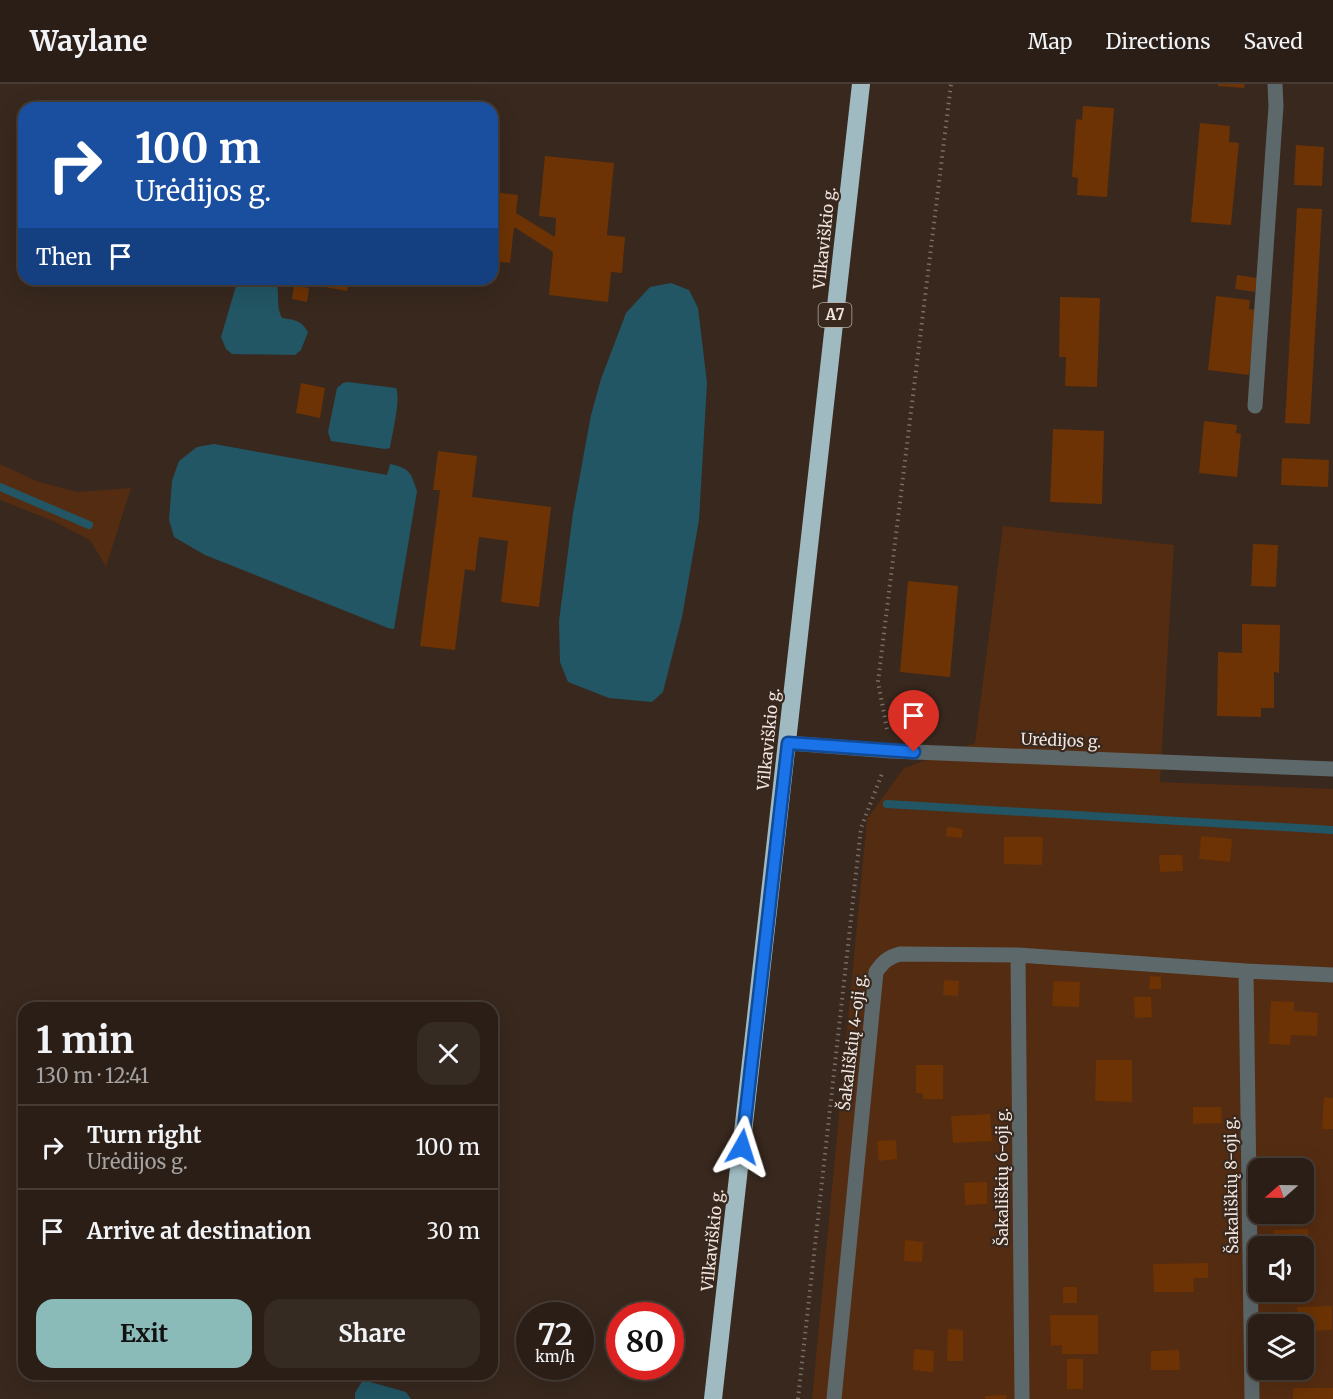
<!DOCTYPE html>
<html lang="en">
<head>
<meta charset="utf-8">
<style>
	:root { --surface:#2a1e16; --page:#362b23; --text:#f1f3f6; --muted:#a5a2a1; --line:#463c35; --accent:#8bbbb9 }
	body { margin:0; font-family:Merriweather,serif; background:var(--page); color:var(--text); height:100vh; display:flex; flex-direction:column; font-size:22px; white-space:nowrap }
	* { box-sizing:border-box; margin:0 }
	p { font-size:20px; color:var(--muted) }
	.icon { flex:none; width:33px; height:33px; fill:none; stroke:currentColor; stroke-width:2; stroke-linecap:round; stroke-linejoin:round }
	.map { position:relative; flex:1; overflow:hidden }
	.sheet { position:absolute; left:18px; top:918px; width:480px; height:378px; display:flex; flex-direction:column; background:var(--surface); border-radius:18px; box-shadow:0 6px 24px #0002,0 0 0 2px var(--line) }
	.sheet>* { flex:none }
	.top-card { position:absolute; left:18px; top:18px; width:480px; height:183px; border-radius:18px; box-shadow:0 6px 24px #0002,0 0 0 2px var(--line); background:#1a4fa0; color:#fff; overflow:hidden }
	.needle { width:39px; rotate:250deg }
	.buttons { position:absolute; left:1248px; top:1074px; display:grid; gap:12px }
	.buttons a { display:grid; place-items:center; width:66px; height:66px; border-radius:12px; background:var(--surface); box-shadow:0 6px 24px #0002,0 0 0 2px var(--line); font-size:30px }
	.speed { position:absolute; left:516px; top:1218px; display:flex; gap:12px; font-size:30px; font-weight:700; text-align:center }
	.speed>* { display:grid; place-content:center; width:78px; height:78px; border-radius:50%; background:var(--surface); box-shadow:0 6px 24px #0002,0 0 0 2px var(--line); line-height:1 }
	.speed small { font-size:15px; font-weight:400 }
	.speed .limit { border:9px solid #d22; background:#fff; color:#111 }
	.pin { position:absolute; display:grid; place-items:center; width:51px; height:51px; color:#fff; margin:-62px -26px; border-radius:50% 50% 50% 0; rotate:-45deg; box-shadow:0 0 6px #0007 }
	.pin .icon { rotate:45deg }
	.me { position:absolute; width:66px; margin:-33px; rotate:6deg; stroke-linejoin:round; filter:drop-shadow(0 0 4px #0008) }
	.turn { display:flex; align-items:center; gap:21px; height:126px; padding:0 18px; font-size:27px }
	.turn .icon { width:78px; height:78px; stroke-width:2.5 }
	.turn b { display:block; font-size:42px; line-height:51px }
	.then { display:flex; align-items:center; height:57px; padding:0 18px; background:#0003; gap:12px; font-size:22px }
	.round { display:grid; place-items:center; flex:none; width:63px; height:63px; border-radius:18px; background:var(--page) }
	.overview { display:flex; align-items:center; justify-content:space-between; height:102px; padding:0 18px }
	h1 { font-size:36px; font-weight:700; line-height:45px }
	.cta { display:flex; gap:12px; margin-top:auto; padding:12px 18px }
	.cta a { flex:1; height:69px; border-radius:18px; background:var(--accent); color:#111; font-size:24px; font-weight:700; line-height:69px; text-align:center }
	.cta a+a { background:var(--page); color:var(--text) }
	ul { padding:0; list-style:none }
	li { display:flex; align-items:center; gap:18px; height:84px; padding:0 18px; border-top:2px solid var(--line) }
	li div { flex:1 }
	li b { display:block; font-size:22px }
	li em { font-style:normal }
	header { display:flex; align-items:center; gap:36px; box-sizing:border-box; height:84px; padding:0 30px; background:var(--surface); border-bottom:2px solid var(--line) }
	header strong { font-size:28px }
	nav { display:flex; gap:33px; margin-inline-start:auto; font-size:21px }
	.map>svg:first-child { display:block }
	.green { fill:#542c11; fill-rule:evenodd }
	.water { fill:#225664 }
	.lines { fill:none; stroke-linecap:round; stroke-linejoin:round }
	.stream { stroke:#225664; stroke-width:8 }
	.building { fill:#6d3304 }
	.path { stroke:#7b6c64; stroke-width:4; stroke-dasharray:1.5 4.5; stroke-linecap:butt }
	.street { stroke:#5d686b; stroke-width:15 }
	.highway { stroke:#a0bac2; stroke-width:18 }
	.route-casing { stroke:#114b97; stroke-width:15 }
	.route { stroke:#1a73e8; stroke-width:10 }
	.labels { text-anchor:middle; stroke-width:4.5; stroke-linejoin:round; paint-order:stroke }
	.shield { fill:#38281e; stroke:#b9aca4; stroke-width:1.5 }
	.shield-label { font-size:15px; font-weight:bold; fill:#f0e4de }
	.street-label { font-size:16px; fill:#f0e4de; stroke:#38281e }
</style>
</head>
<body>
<header>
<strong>Waylane</strong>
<nav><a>Map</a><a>Directions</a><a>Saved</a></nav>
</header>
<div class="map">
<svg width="1333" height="1315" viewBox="0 0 1333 1315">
	<rect width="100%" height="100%" fill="#38281e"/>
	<path class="green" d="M0,380L39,398L78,408L131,404L106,483L90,456L51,436L0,416Z
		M1003,442L1174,461L1160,698L1333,705V1315H812L867,735L904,684L975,659ZM1258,1084H1304V1130H1258ZM1258,1162H1304V1208H1258ZM1258,1240H1304V1286H1258Z"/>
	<path class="water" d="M238,195H275C281,209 275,221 282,234C295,236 301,236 308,248L301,266L295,271L232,270L226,265L221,253Z
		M671,199L689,206L698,224L707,299L699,436L682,533L663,608L652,618L609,614L568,598L560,578L559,537L573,429L591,331L601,295L626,229L650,203Z
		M348,298L396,304C401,316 392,350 390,364L385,365L331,357L328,348L337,304L343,299Z
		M214,360L387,391L390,380C410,384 411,389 417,407L394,545L388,544L205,471L174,453L169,436L172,397L179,377L197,363Z
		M363,1296L406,1308L411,1315H355V1309Z"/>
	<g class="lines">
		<path class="stream" d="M0,403L89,441
			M887,720L1333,746"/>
	</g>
	<path class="building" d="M1218,0H1245L1244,4L1218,2Z
		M1083,22L1114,24L1107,113L1077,111L1078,94L1072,93L1076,35L1082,36Z
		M1200,39L1230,42L1229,58L1239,59L1231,141L1191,138Z
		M1296,61L1324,63L1322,102L1294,101Z
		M545,72L614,79L607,151L625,153L622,189L611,188L608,218L549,211L553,168L514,143L510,179L492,177V108L518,111L516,129L555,153L556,134L539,132Z
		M1297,124L1322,125L1310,340L1285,339Z
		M1237,191L1257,194L1255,208L1235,205Z
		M326,195H349L347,207L325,203Z
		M294,202L309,204L307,218L292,215Z
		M1216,212L1250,216L1249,225L1256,226L1249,291L1208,286Z
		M1060,213L1100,214L1097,303L1065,302L1066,273H1059Z
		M301,299L325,304L320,334L296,329Z
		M1204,337L1237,341L1236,349L1241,350L1237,393L1199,389Z
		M1053,345L1104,347L1102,420L1050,418Z
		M438,367L477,372L472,413L551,423L539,523L501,518L508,457L479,453L475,487L465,485L455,566L420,562L440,406H433Z
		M1282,374L1329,376L1328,403L1281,401Z
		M1253,460L1278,461L1276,503L1251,502Z
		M908,497L958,502L950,593L900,588Z
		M1242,540L1280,541L1279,589L1274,588V624H1261V633L1217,632L1218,568L1242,569Z
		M947,743L963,745L962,754L946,752Z
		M1201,752L1232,755L1230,778L1199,775Z
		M1004,753H1043L1042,781L1004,780Z
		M1159,771H1182L1183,787L1160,788Z
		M1150,892L1161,893V905H1149Z
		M944,896L959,897L958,912L943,911Z
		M1054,897L1080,898L1079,923L1052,922Z
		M1134,913H1151L1152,933L1135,934Z
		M1271,917L1294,918V927L1318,929L1317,952L1291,951L1290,961L1269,960Z
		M1096,976H1132V1018L1095,1017Z
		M916,981H943V1015H923V1009H916Z
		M1324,1013L1333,1014V1045H1322Z
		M1193,1023H1221L1222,1039L1193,1040Z
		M990,1030L992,1057L953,1059L951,1032Z
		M896,1056L897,1075L879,1077L877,1057Z
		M987,1098V1120L965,1121L964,1099Z
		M1274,1130H1305V1133L1274,1134Z
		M1308,1145L1309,1161L1275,1162L1273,1146Z
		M905,1156L923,1158L922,1178L904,1177Z
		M1208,1179V1194H1193L1194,1208H1154L1153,1180Z
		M1063,1203H1077V1219H1063Z
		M1332,1222V1246L1304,1247V1240H1298L1297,1223Z
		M1050,1231H1098V1270H1062V1261L1051,1262Z
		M948,1245L963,1246V1277H947Z
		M914,1265L934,1267L933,1288L913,1286Z
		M1179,1266L1180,1286H1151V1267Z
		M1067,1275H1083V1305H1067Z
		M1293,1304H1333V1315H1293Z
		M1006,1311V1315H985V1312Z"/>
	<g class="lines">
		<path class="path" d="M887,645L878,598L951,0
			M798,1315L861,744L883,687"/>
		<path class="street" d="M1255,322L1276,22L1275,0
			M788,659L891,667L1333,685
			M1018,871L1022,1315
			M1246,887L1252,1315
			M834,1315L876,888C883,878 888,873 900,870L1018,871L1246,887L1333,891"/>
		<path class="highway" d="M713,1315L861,0"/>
	</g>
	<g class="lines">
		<g class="route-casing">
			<path id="route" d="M742,1063L788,659L914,668"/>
		</g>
		<use href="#route" class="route"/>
	</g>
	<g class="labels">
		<rect class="shield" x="818.5" y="219" width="33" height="24" rx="4.5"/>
		<g class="shield-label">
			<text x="835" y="236">A7</text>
		</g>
		<g class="street-label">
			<text transform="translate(824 154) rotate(-84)" y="6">Vilkaviškio g.</text>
			<text transform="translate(768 655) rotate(-84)" y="6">Vilkaviškio g.</text>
			<text transform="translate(1061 656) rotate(2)" y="6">Urėdijos g.</text>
			<text transform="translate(852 958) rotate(-83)" y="6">Šakališkių 4-oji g.</text>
			<text transform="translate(1002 1093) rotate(-90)" y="6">Šakališkių 6-oji g.</text>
			<text transform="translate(1231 1101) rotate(-91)" y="6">Šakališkių 8-oji g.</text>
			<text transform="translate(712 1156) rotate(-84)" y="6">Vilkaviškio g.</text>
		</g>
	</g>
</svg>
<div class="buttons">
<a><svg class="needle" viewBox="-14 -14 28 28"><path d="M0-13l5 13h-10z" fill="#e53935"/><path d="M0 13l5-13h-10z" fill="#a5a2a1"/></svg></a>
<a><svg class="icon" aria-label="sound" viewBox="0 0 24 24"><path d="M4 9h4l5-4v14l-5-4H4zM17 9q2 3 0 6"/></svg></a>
<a><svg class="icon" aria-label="layers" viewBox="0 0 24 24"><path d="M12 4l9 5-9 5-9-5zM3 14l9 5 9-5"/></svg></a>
</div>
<div class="speed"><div>72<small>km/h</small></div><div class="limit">80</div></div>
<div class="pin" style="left:914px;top:668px;background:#d93025"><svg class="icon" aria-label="arrive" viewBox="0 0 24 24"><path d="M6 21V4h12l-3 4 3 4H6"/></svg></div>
<svg class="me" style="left:742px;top:1063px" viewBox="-20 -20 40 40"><path d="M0-17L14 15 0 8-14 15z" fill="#1a73e8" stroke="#fff" stroke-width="4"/></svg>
<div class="top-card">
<div class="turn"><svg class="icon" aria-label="right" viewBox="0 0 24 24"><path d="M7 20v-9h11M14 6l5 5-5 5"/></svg><div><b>100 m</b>Urėdijos g.</div></div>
<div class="then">Then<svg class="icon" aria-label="arrive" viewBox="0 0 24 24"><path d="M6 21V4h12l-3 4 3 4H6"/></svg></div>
</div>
<section class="sheet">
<div class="overview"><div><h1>1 min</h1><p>130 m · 12:41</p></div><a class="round"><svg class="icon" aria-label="close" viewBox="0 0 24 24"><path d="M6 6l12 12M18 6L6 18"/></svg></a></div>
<ul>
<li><svg class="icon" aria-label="right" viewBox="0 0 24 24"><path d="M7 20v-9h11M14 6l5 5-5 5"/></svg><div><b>Turn right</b><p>Urėdijos g.</p></div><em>100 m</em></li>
<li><svg class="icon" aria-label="arrive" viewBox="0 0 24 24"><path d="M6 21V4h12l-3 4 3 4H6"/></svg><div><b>Arrive at destination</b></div><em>30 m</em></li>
</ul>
<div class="cta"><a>Exit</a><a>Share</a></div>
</section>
</div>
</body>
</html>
